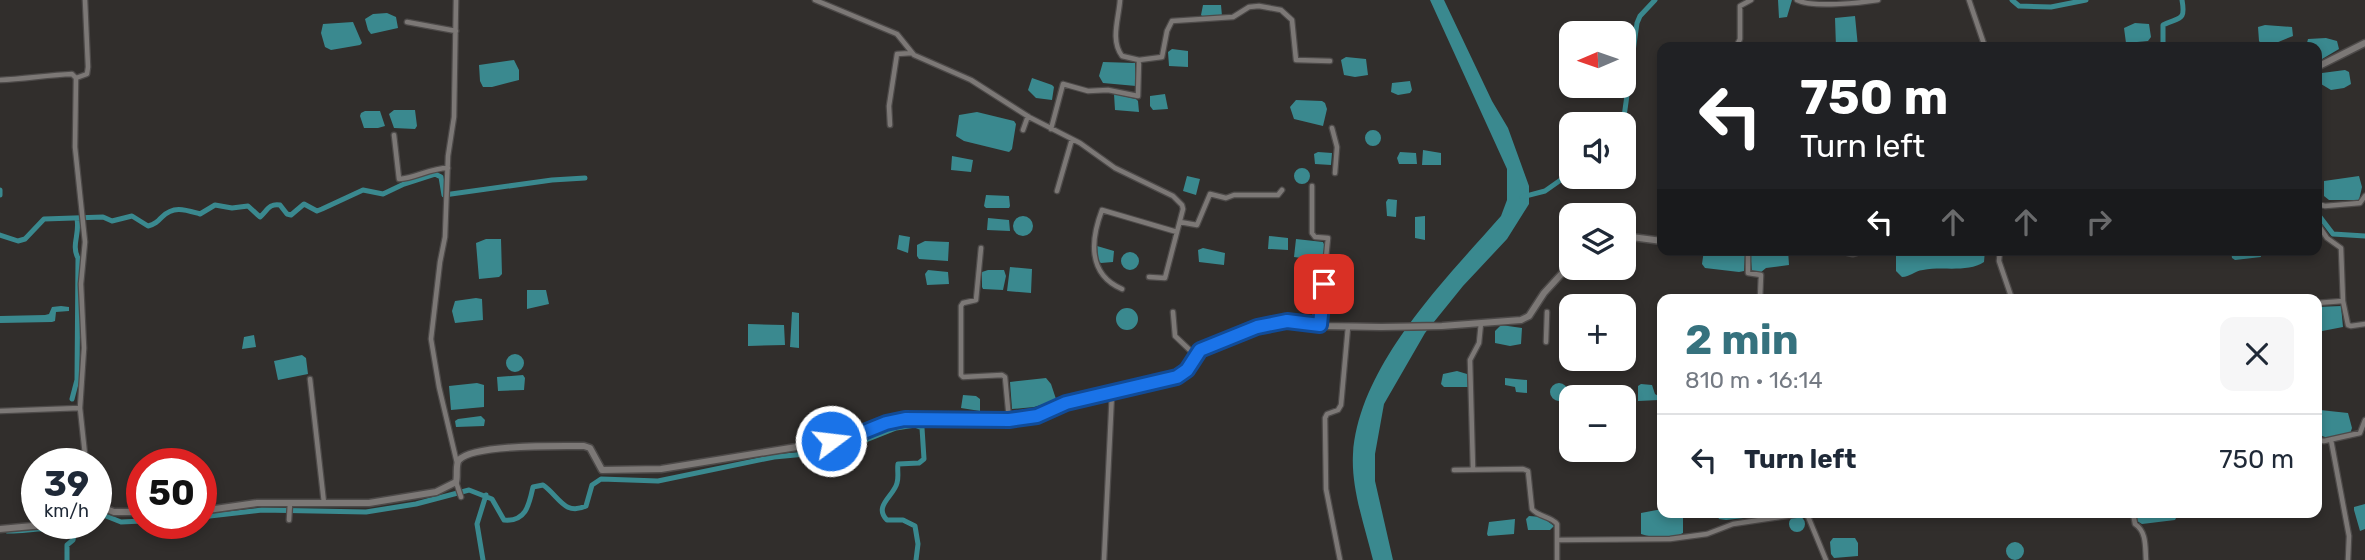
<!DOCTYPE html>
<html lang="en">
<head>
<meta charset="utf-8">
<style>
	:root { --surface:#fff; --page:#f6f6f7; --text:#1f2937; --muted:#747a83; --line:#e0e1e3; --accent:#36727e }
	body { margin:0; font-family:Rubik,sans-serif; background:var(--page); color:var(--text); height:100vh; display:flex; flex-direction:column; font-size:26px; white-space:nowrap }
	* { box-sizing:border-box; margin:0 }
	p { font-size:23px; color:var(--muted) }
	.icon { flex:none; width:38px; height:38px; fill:none; stroke:currentColor; stroke-width:2; stroke-linecap:round; stroke-linejoin:round }
	.map { position:relative; flex:1; overflow:hidden }
	.sheet { position:absolute; left:1657px; top:294px; width:665px; height:224px; display:flex; flex-direction:column; background:var(--surface); border-radius:14px; box-shadow:0 4px 10px #0003 }
	.sheet>* { flex:none }
	.hud { position:absolute; left:1657px; top:42px; width:665px; height:214px; border-radius:14px; box-shadow:0 4px 10px #0003; background:#202124; color:#fff; overflow:hidden }
	.needle { width:46px; rotate:268deg }
	.fabs { position:absolute; left:1559px; top:21px; display:grid; gap:14px }
	.fabs a { display:grid; place-items:center; width:77px; height:77px; border-radius:14px; background:var(--surface); box-shadow:0 4px 10px #0003; font-size:35px }
	.speed { position:absolute; left:21px; top:448px; display:flex; gap:14px; font-size:35px; font-weight:700; text-align:center }
	.speed>* { display:grid; place-content:center; width:91px; height:91px; border-radius:50%; background:var(--surface); box-shadow:0 4px 10px #0003; line-height:1 }
	.speed small { font-size:18px; font-weight:400 }
	.speed .limit { border:10px solid #d22; background:#fff; color:#111 }
	.pin { position:absolute; display:grid; place-items:center; width:60px; height:60px; color:#fff; margin:-30px; border-radius:14px; box-shadow:0 4px 10px #0006 }
	.me { position:absolute; width:77px; margin:-38px; rotate:75deg; stroke-linejoin:round; filter:drop-shadow(0 0 5px #0008) }
	.turn { display:flex; align-items:center; gap:24px; height:147px; padding:0 28px; font-size:32px }
	.turn .icon { width:91px; height:91px; stroke-width:2.5 }
	.turn b { display:block; font-size:49px; line-height:60px }
	.lanes { display:flex; align-items:center; height:66px; padding:0 28px; background:#0003; justify-content:center; gap:35px; direction:ltr }
	.lanes .off { opacity:.35 }
	.round { display:grid; place-items:center; flex:none; width:74px; height:74px; border-radius:14px; background:var(--page) }
	.overview { display:flex; align-items:center; justify-content:space-between; height:119px; padding:0 28px }
	h1 { font-size:42px; font-weight:700; line-height:52px; color:var(--accent) }
	ul { padding:0; list-style:none }
	li { display:flex; align-items:center; gap:21px; height:91px; padding:0 28px; border-top:2px solid var(--line) }
	li div { flex:1 }
	li b { display:block; font-size:26px }
	li em { font-style:normal }
	.map>svg:first-child { display:block }
	.water { fill:#3a898f }
	.lines { fill:none; stroke-linecap:round; stroke-linejoin:round }
	.canal { stroke:#3a898f; stroke-width:5 }
	.minor-casing { stroke:#4d4a49; stroke-width:7 }
	.secondary-casing { stroke:#4d4a49; stroke-width:9 }
	.minor { stroke:#7c7876; stroke-width:4.5 }
	.secondary { stroke:#7c7876; stroke-width:6 }
	.route-casing { stroke:#114b97; stroke-width:18 }
	.route { stroke:#1a73e8; stroke-width:12 }
</style>
</head>
<body>
<div class="map">
<svg width="2365" height="560" viewBox="0 0 2365 560">
	<rect width="100%" height="100%" fill="#312e2c"/>
	<path class="water" d="M1430,0H1444L1492,101L1508,128L1529,186V204L1507,239L1463,286L1425,333L1384,404L1375,454V481L1393,560H1373C1365,527 1351,489 1353,454C1359,365 1445,280 1501,216L1507,200V169Z
		M1778,0H1792L1787,17L1779,18Z
		M1203,5H1221L1222,16L1203,17L1201,15Z
		M387,13L396,17L398,28L371,34L368,30L365,19L373,14Z
		M1855,16L1858,47H1836L1835,18Z
		M353,22L362,43L360,45L331,50L325,47L321,33L323,24Z
		M2135,23L2149,24L2151,37L2148,41L2126,43L2124,28Z
		M2265,25L2292,27L2293,36L2271,45H2262L2259,41L2258,27Z
		M2326,38L2337,41L2339,49L2317,62V47H2306L2308,39Z
		M1172,49L1188,51V67L1169,66L1168,52Z
		M1346,57L1366,59L1368,75L1355,77L1344,75L1341,60Z
		M514,60L519,70V80L492,87H483L480,81L479,65Z
		M1103,62L1135,63L1136,86L1103,83L1099,76Z
		M2345,70L2349,72L2351,84L2344,88L2331,90L2321,84L2322,73Z
		M1032,78L1052,85L1054,87L1052,100L1036,98L1028,90Z
		M1410,81L1412,90L1410,93L1398,95L1391,92L1392,83Z
		M1114,94L1136,99L1138,101L1139,112L1115,110Z
		M1165,94L1168,109L1153,110L1150,106V96Z
		M1296,100L1322,101L1325,103L1327,109L1323,126L1294,119L1290,107Z
		M394,110H415L417,126L415,129L394,128L389,114Z
		M365,111H380L385,126L378,128H364L360,116L361,113Z
		M977,112L1014,121L1016,124L1012,149L1009,152L964,141L956,136L959,115Z
		M1365 138a8 8 0 1 1 16 0a8 8 0 1 1-16 0Z
		M1423,150L1441,153V165H1422Z
		M1318,152L1332,153L1331,165L1315,164L1314,154Z
		M1400,152L1416,153L1417,164H1399L1397,158Z
		M952,156L973,160L971,172L951,170Z
		M1294 176a8 8 0 1 1 16 0a8 8 0 1 1-16 0Z
		M1187,176L1200,179L1196,195L1183,191Z
		M2359,176L2362,187L2359,200H2329L2324,196V181Z
		M986,195L1009,196L1010,206L1009,208H986L984,206Z
		M1388,199L1397,200L1396,217L1387,216L1386,202Z
		M1425,216V240L1415,238V217Z
		M1013 226a10 10 0 1 1 20 0a10 10 0 1 1-20 0Z
		M988,218L1009,220L1010,231L987,230Z
		M899,235L910,237L908,253L897,249Z
		M1269,236L1288,238V250L1268,249Z
		M486,239H501L502,274L499,277L479,279L476,243Z
		M1296,239L1323,242L1326,249L1323,261L1294,257Z
		M925,241L949,242L948,261L919,259L917,256V245Z
		M1097,246L1114,251L1113,262L1101,263L1098,261Z
		M1203,248L1225,253L1224,265L1199,262L1198,250Z
		M1704,250H1743L1745,254L1744,271L1739,272L1705,268L1702,264Z
		M1750,250H1788L1789,265L1766,268L1760,273L1752,272Z
		M1886,250H1985L1984,262C1968,273 1942,266 1923,270C1914,271 1910,277 1902,277L1896,271V255Z
		M2231,250H2260L2261,257L2235,260L2232,258Z
		M1121 261a9 9 0 1 1 18 0a9 9 0 1 1-18 0Z
		M1010,267L1032,269L1031,293L1007,291Z
		M928,270L948,272L949,284L927,285L925,274Z
		M988,270H1004L1006,276L1003,290L983,289L982,287V272Z
		M527,290H546L549,304L527,309Z
		M476,298L482,299L483,320L455,323L452,311L455,301Z
		M61,306L69,307V311L56,312L55,321L52,322L0,323V316L45,315L49,314L52,307Z
		M2341,306L2343,327L2317,332V307Z
		M1116 319a11 11 0 1 1 22 0a11 11 0 1 1-22 0Z
		M792,312L799,313V348L790,347Z
		M748,324L784,325L785,345L748,346Z
		M1501,325L1522,328L1521,344L1510,346L1495,343V331Z
		M254,335L256,347L242,349L244,337Z
		M506 363a9 9 0 1 1 18 0a9 9 0 1 1-18 0Z
		M302,355L306,358L308,374L278,380L274,361Z
		M1457,371L1467,374L1468,387H1444L1441,384L1443,374Z
		M523,375L525,378L524,390L498,391L497,377Z
		M1046,378L1051,384L1056,399L1054,401L1034,407L1012,409L1010,382Z
		M1505,378L1527,380V393L1516,392L1515,387L1505,385Z
		M477,383L484,385V407L451,410L449,386Z
		M1550 392a9 9 0 1 1 18 0a9 9 0 1 1-18 0Z
		M1641,384L1652,385L1655,394L1660,397L1659,400L1638,401V386Z
		M963,395L976,396L980,399V411L961,408Z
		M2320,410L2348,413L2352,428L2350,434L2328,438L2319,435L2317,430L2318,413Z
		M481,416L485,420L484,426L456,427L455,421L458,419Z
		M2365,504V529L2360,531L2354,510V507Z
		M1662,509V513H1683V533C1671,540 1653,538 1641,534V513Z
		M1716,513H1790L1726,520L1719,519Z
		M2136,513H2178V514L2175,520L2142,524L2137,521Z
		M1529,516L1542,517L1554,526L1550,530H1528L1526,519Z
		M1789 524a8 8 0 1 1 16 0a8 8 0 1 1-16 0Z
		M1515,519L1514,534L1488,536L1487,534L1489,522Z
		M1833,538H1855L1858,543V556L1834,558L1831,554L1830,542Z
		M2006 551a9 9 0 1 1 18 0a9 9 0 1 1-18 0Z"/>
	<g class="lines">
		<path class="canal" d="M2012,0L2019,6L2051,7L2086,0
			M2163,47V25C2179,17 2186,22 2182,0
			M1623,124L1637,23L1640,16L1655,0
			M0,190V195
			M1522,197L1545,191L1572,172
			M2317,213L2333,234L2365,236
			M0,235L18,241L25,239L44,219L103,217L112,221L132,216L148,226C155,224 157,222 162,217C174,205 186,210 200,214L215,205L232,208L248,206L260,217C267,211 269,203 280,205L287,214L291,215L304,204L317,211L322,209L363,190L383,194L404,184L435,174L441,177L444,195L552,180L585,178
			M72,399L77,380L78,258C71,245 80,234 77,219
			M96,512L121,522L142,521
			M201,517L262,510L366,512L416,504L469,490L492,499L504,520C526,522 529,505 533,487L543,485C559,496 564,516 586,506L592,485L601,479L658,481L774,457L838,451L896,428L915,425L922,428L924,459L919,463L898,464C897,470 899,477 897,483C894,496 873,506 887,520H903L915,526L918,544L916,560
			M159,523H174
			M7,531C25,532 47,525 64,532L75,529
			M67,560V545L73,540L76,523
			M483,560L477,524L486,495"/>
		<g class="minor-casing">
			<path id="minor" d="M85,0L88,67L87,74L76,78L75,147L85,242L81,284L84,348L80,408L86,464
				M456,0L454,117L448,156L445,237L440,262L431,339L439,387L457,463
				M815,0L897,34L914,55L971,80L1029,117L1080,143L1115,168L1173,196L1182,205L1183,209L1165,278L1149,277
				M1120,0C1119,18 1110,40 1122,56L1139,60
				M1797,0C1812,8 1860,3 1878,0
				M1969,0L1985,47
				M407,22L456,31
				M1736,47L1740,39V6L1751,0
				M0,80C24,79 48,75 72,74L76,78
				M890,125L889,106L897,54L912,53
				M1332,128L1337,147L1335,173
				M1051,129L1063,84L1088,91L1108,90L1138,96L1139,60L1162,57L1167,31L1172,21L1233,17L1249,7L1259,6L1281,10L1292,20L1296,60L1330,61
				M1023,130L1028,116
				M394,135L399,179C416,178 430,168 448,168
				M1312,186V233L1315,237L1328,238L1319,325
				M1057,191L1072,139
				M2317,193L2318,204L2325,206L2360,203L2365,196
				M1180,222L1197,225L1210,194L1226,198L1234,195H1278L1282,190
				M2317,223L2327,238L2341,248L2343,301L2317,303
				M981,248L976,300L963,303L961,306V375L963,377L1002,375L1005,377L1009,419
				M1748,250V273L1761,275L1760,299
				M2000,250L1999,261L2012,299
				M1122,289C1087,274 1091,239 1102,210L1177,232
				M2343,301L2348,325L2351,326L2365,324
				M1173,312L1175,336L1195,355
				M1546,342L1547,312
				M310,379L324,503
				M0,411L80,408
				M2317,440L2324,441L2360,433L2365,420
				M2331,440L2349,536L2348,560
				M1473,469L1470,360L1479,343L1481,323
				M1454,470L1523,469L1528,471L1532,509C1538,517 1551,516 1557,524V560
				M456,482L461,497
				M2133,513L2135,524C2147,532 2145,547 2146,560
				M1807,514L1826,560
				M289,520L290,503
				M65,524L66,536
				M1558,540L1670,539L1707,534L1733,524L1807,513
				M1104,560L1112,393
				M1340,560L1326,489L1325,418L1327,414L1338,410L1341,405L1348,327"/>
		</g>
		<g class="secondary-casing">
			<path id="secondary" d="M2317,67L2365,43
				M1624,236L1662,241
				M1840,250L1853,253L1863,250
				M96,505L114,512H142
				M201,511L257,503H369L436,492L456,482C458,476 455,465 459,460C473,444 561,446 584,446L590,448L602,470L661,469L840,440L886,423L905,419L972,420L1030,417L1043,414L1066,403L1177,378L1185,373L1201,350L1236,334L1273,323L1302,322L1324,326L1381,327L1442,326L1521,320L1529,316L1544,293L1566,269L1572,236
				M0,529L65,523"/>
		</g>
		<use href="#minor" class="minor"/>
		<use href="#secondary" class="secondary"/>
	</g>
	<g class="lines">
		<g class="route-casing">
			<path id="route" d="M831,441L849,438L886,423L905,419L1009,420L1037,416L1066,403L1177,377L1187,370L1200,350L1257,327L1287,321L1320,325L1324,284"/>
		</g>
		<use href="#route" class="route"/>
	</g>
</svg>
<div class="fabs">
<a><svg class="needle" viewBox="-14 -14 28 28"><path d="M0-13l5 13h-10z" fill="#e53935"/><path d="M0 13l5-13h-10z" fill="#747a83"/></svg></a>
<a><svg class="icon" aria-label="sound" viewBox="0 0 24 24"><path d="M4 9h4l5-4v14l-5-4H4zM17 9q2 3 0 6"/></svg></a>
<a><svg class="icon" aria-label="layers" viewBox="0 0 24 24"><path d="M12 4l9 5-9 5-9-5zM3 14l9 5 9-5"/></svg></a>
<a>+</a>
<a>−</a>
</div>
<div class="speed"><div>39<small>km/h</small></div><div class="limit">50</div></div>
<div class="pin" style="left:1324px;top:284px;background:#d93025"><svg class="icon" aria-label="arrive" viewBox="0 0 24 24"><path d="M6 21V4h12l-3 4 3 4H6"/></svg></div>
<svg class="me" style="left:831px;top:441px" viewBox="-20 -20 40 40"><circle r="17" fill="#1a73e8" stroke="#fff" stroke-width="3"/><path d="M0-11L8 9 0 5-8 9z" fill="#fff"/></svg>
<div class="hud">
<div class="turn"><svg class="icon" aria-label="left" viewBox="0 0 24 24"><path d="M17 20v-9H6M10 6l-5 5 5 5"/></svg><div><b>750 m</b>Turn left</div></div>
<div class="lanes"><svg class="icon" aria-label="left" viewBox="0 0 24 24"><path d="M17 20v-9H6M10 6l-5 5 5 5"/></svg><svg class="icon off" aria-label="ahead" viewBox="0 0 24 24"><path d="M12 20V5M6 11l6-6 6 6"/></svg><svg class="icon off" aria-label="ahead" viewBox="0 0 24 24"><path d="M12 20V5M6 11l6-6 6 6"/></svg><svg class="icon off" aria-label="right" viewBox="0 0 24 24"><path d="M7 20v-9h11M14 6l5 5-5 5"/></svg></div>
</div>
<section class="sheet">
<div class="overview"><div><h1>2 min</h1><p>810 m · 16:14</p></div><a class="round"><svg class="icon" aria-label="close" viewBox="0 0 24 24"><path d="M6 6l12 12M18 6L6 18"/></svg></a></div>
<ul>
<li><svg class="icon" aria-label="left" viewBox="0 0 24 24"><path d="M17 20v-9H6M10 6l-5 5 5 5"/></svg><div><b>Turn left</b></div><em>750 m</em></li>
</ul>
</section>
</div>
</body>
</html>
